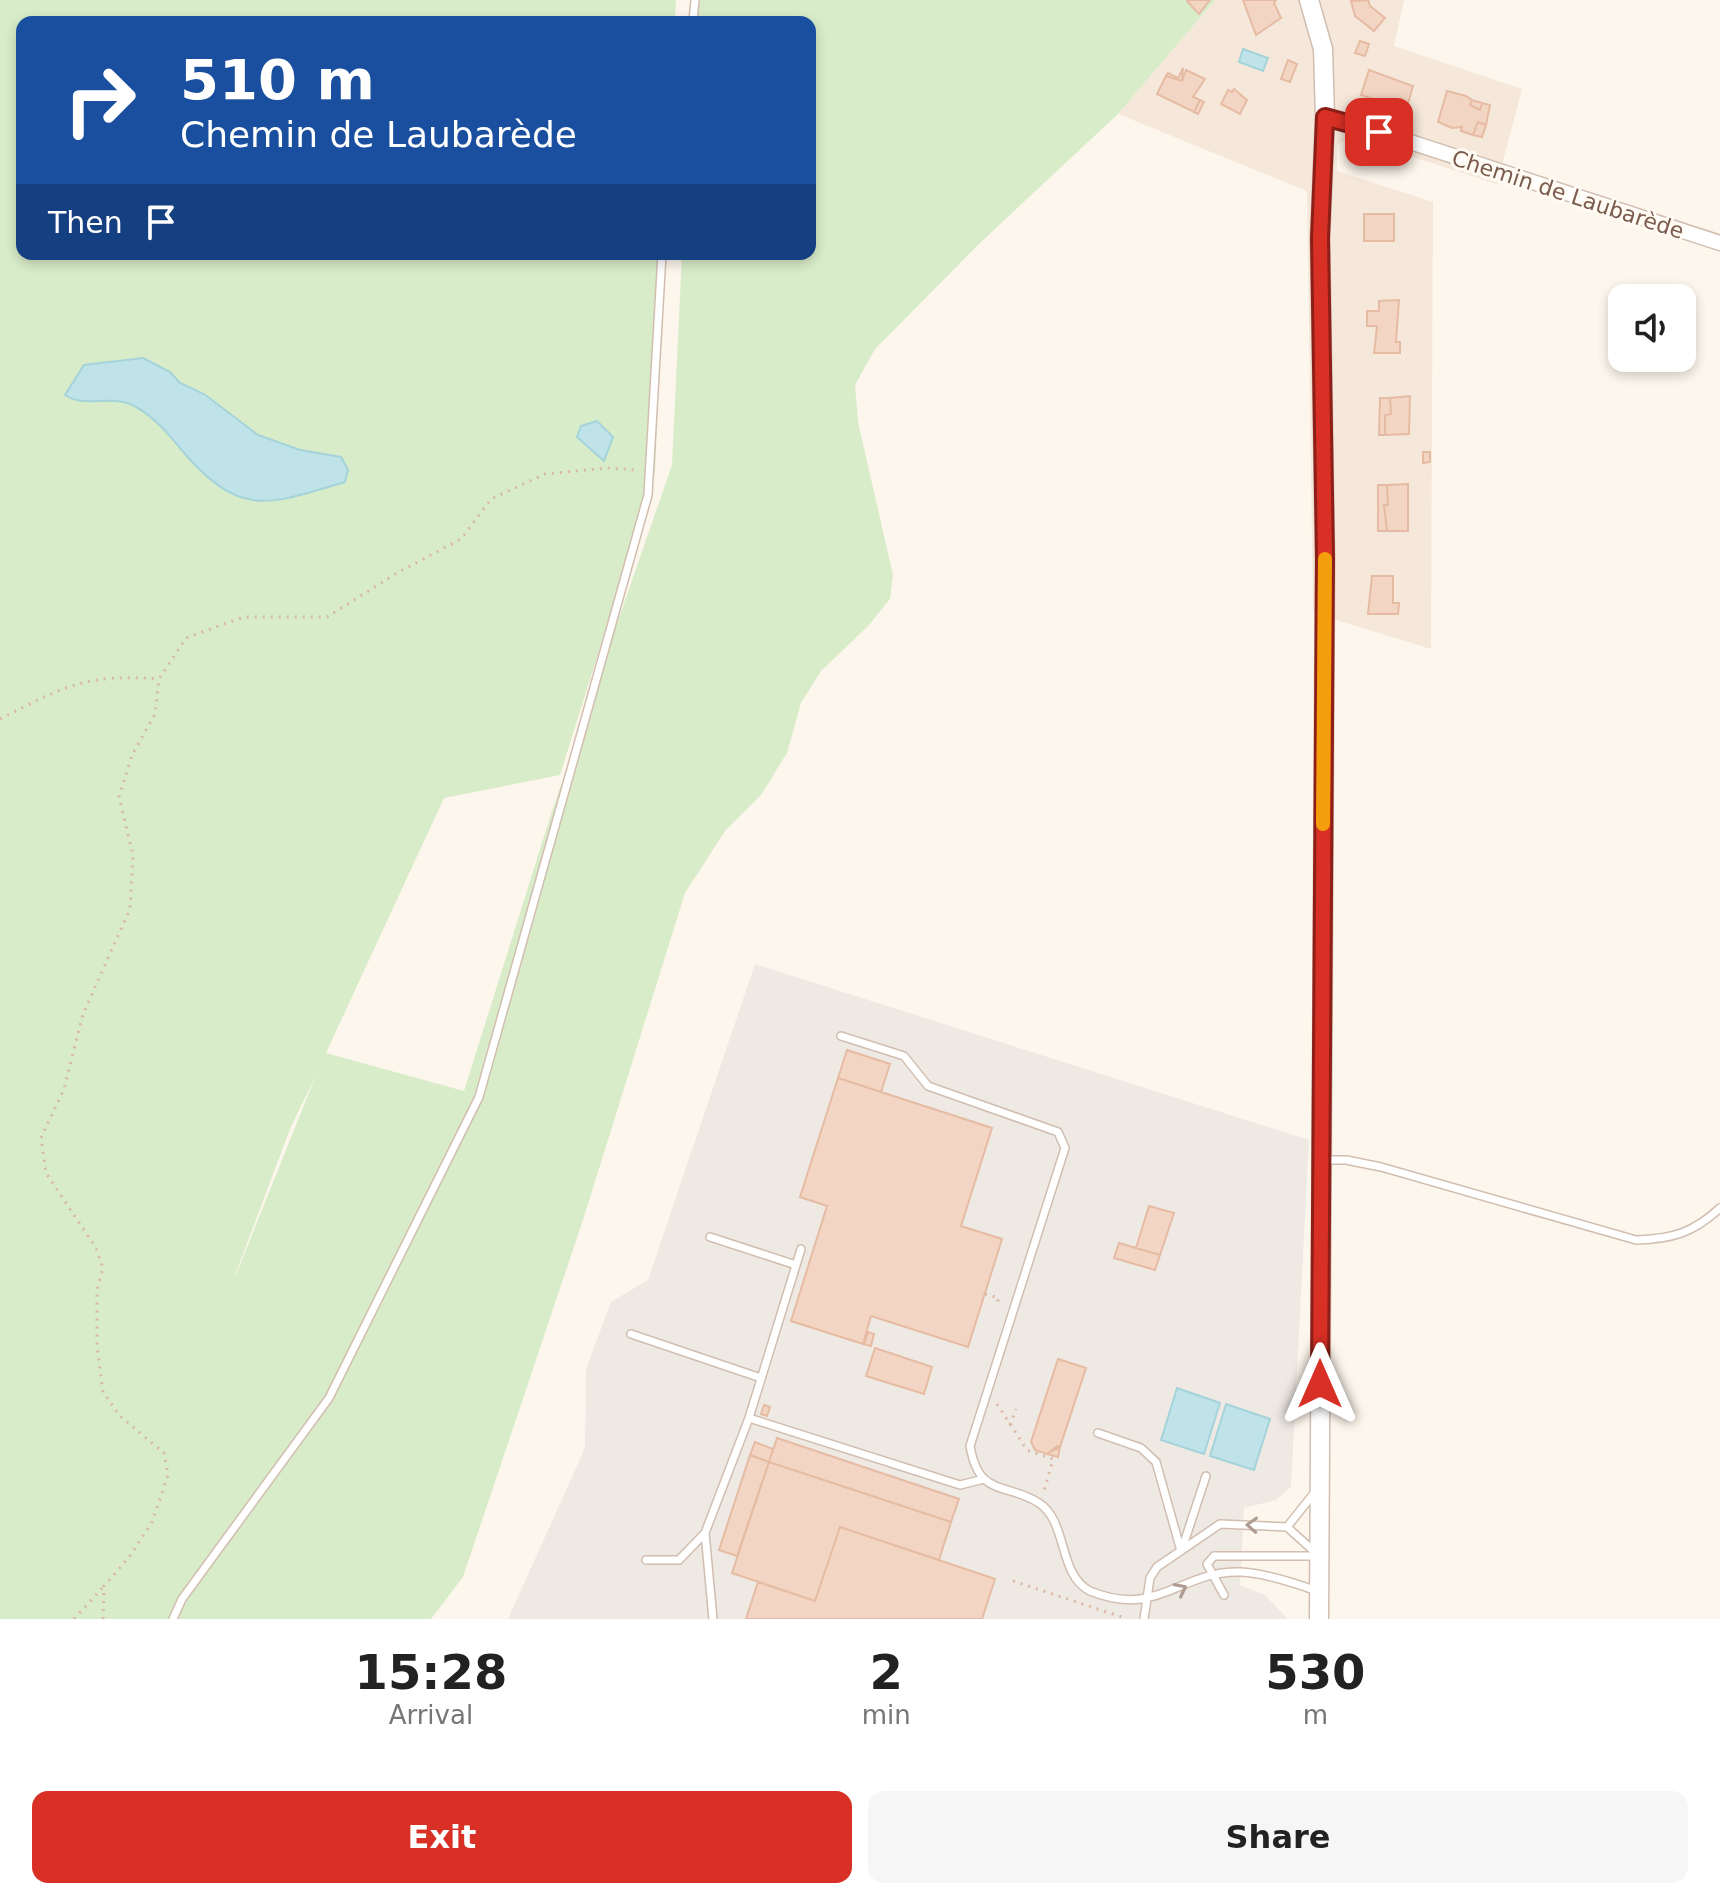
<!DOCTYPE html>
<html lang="en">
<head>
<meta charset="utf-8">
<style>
	:root { --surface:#fff; --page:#f6f6f6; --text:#222; --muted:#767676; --accent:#d93025 }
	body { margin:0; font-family:"DejaVu Sans",sans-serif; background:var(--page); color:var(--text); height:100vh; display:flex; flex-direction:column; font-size:30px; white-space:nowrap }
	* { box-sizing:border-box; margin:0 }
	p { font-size:26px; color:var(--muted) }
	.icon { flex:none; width:44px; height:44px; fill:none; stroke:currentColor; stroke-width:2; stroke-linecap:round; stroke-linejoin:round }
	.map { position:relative; height:1619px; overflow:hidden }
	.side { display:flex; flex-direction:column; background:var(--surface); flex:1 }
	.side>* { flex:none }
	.hud { position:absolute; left:16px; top:16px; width:800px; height:244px; border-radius:16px; box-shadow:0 4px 12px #0003; background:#1a4fa0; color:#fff; overflow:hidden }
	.buttons { position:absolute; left:1608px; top:284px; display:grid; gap:16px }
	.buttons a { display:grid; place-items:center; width:88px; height:88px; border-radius:16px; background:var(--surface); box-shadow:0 4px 12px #0003; font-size:40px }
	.pin { position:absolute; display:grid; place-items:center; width:68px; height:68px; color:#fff; margin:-34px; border-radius:16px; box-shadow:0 4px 12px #0006 }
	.me { position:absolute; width:88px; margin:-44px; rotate:0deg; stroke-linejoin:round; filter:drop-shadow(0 0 6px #0008) }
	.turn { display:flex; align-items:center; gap:28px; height:168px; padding:0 32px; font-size:36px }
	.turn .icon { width:104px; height:104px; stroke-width:2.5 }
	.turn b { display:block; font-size:56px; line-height:68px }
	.then { display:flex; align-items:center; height:76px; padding:0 32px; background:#0003; gap:16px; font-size:30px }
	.eta { display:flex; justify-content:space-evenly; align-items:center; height:136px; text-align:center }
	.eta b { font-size:48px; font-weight:600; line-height:56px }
	.primary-button { display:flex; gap:16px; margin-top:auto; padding:16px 32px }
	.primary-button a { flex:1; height:92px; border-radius:16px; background:var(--accent); color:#fff; font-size:32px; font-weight:600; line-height:92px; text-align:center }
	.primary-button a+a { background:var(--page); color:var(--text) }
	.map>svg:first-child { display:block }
	.residential { fill:#f5e8da }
	.industrial { fill:#efe9e4 }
	.green { fill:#d8ecc9; fill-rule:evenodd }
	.water { fill:#bfe3e8; stroke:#a5d3da; stroke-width:2 }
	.building { fill:#f3d5c3; stroke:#e6bba3; stroke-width:2 }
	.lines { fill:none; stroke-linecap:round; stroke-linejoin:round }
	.service-casing { stroke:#d1beb0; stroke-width:10 }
	.minor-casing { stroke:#d1beb0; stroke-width:17 }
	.tertiary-casing { stroke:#d1beb0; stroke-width:21 }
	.path { stroke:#d9b8a5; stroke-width:3; stroke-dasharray:2 6; stroke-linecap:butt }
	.service { stroke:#fff; stroke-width:7 }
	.minor { stroke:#fff; stroke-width:14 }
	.tertiary { stroke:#fff; stroke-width:18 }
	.oneway { stroke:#af9d94 }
	.route-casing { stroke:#8d1f18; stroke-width:20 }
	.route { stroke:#d93025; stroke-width:14 }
	.slow { stroke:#f59e0b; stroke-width:14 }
	.labels { text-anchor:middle; stroke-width:6; stroke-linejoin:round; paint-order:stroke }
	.street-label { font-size:22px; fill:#7a5c4d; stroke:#fffaf3 }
</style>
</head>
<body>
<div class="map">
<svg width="1720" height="1619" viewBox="0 0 1720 1619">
	<rect width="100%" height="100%" fill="#fdf6ec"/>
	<path class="residential" d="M1215,0H1404L1394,46L1522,89L1497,184L1351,137L1337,146V171L1433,202L1431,649L1313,613L1307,191L1118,114Z"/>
	<path class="industrial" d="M755,964L1309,1140L1291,1487L1276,1500L1244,1508L1240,1585L1265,1595L1288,1619H508L585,1448L586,1369L611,1302L648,1280Z"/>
	<path class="green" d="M0,0H676L675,22H22V254H664L655,473L560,775L444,798L326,1053L464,1091L552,811L672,465L682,254H810V22H693V0H1215L1118,114L980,243L875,349L855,385L858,422L893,575L890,599L868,626L821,671L801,703L787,753L761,795L725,831L685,893L583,1220L463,1577L431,1619H0ZM316,1075L235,1277L234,1278L290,1129Z"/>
	<path class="water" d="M1243,49L1268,58L1263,71L1239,62Z
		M143,358L170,372L180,383L204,394L258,435L300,450L341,457L348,470L345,482C270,504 242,519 185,454C171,437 156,418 136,407C113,393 87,409 65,395L84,365Z
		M597,421L613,437L604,461L577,437L581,426Z
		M1177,1388L1220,1403L1204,1454L1161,1440Z
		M1226,1404L1270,1419L1254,1470L1210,1456Z"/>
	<path class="building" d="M1210,0L1199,14L1187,1L1188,0Z
		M1243,0H1276L1274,3L1281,18L1256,35Z
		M1368,0L1370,6L1385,18L1374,31L1355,16L1351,1Z
		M1360,41L1369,44L1365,56L1355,53Z
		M1288,60L1297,64L1290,82L1281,79Z
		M1183,68L1182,81L1166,76L1168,73L1178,78Z
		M1186,70L1205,79L1193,97L1200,100L1194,112L1157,94L1166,76L1182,81Z
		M1369,70L1413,86L1406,110L1361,95Z
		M1234,89L1247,100L1240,114L1221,104L1228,90L1232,92Z
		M1447,91L1466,96L1472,100L1470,105L1480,110L1482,103L1490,105L1486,125L1478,122L1473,135L1461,131L1462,127L1452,128L1438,122Z
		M1200,100L1204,102L1198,114L1194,112Z
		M1472,100L1482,103L1480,110L1470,105Z
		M1478,122L1486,125L1482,137L1473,135Z
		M1364,214H1394V241H1364Z
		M1399,300L1396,342H1400V353H1374L1377,326H1367V311H1379V301Z
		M1410,396L1409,434L1385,435V415L1391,414L1390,398Z
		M1380,398H1390L1391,414L1385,415V435H1379Z
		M1423,452H1430V462L1423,463Z
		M1408,484V531H1387L1384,505H1388L1387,485Z
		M1378,485H1387L1388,505H1384L1387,531H1378Z
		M1372,576H1393V603H1399L1398,614H1368Z
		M847,1050L890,1064L881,1092L838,1078Z
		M838,1078L992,1128L961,1226L1002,1239L968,1347L871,1316L863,1344L791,1321L827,1206L800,1197Z
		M1149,1206L1174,1213L1160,1255L1136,1248Z
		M1119,1243L1160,1255L1155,1270L1114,1258Z
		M868,1332L874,1334L871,1346L864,1344Z
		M875,1348L932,1367L924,1394L866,1376Z
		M1058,1359L1086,1368L1060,1447L1047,1454L1035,1450L1031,1442Z
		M764,1405L770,1407L767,1416L761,1414Z
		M777,1438L959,1499L951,1522L769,1462Z
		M755,1442L773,1449L769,1462L750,1455Z
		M1057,1446L1060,1447L1058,1457L1047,1454Z
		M750,1455L769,1462L737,1556L719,1550Z
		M769,1462L951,1522L939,1560L840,1527L815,1601L732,1573Z
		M840,1527L995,1579L982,1619H746L758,1582L815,1601Z"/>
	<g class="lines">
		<g class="service-casing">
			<path id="service" d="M693,22L695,0
				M841,1036L904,1056L928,1086L1058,1132L1065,1148L970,1446C979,1498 1006,1482 1039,1503C1068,1522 1058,1575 1090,1591C1158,1619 1181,1570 1240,1572C1264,1573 1295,1583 1317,1591
				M1323,1160H1346L1381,1167L1636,1240C1672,1239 1693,1233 1720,1208
				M710,1237L796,1265
				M631,1334L761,1378
				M749,1418L960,1485L984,1479
				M1098,1433L1141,1448L1156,1462L1181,1551
				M1287,1527L1315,1492
				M1182,1549L1206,1476
				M646,1560H679L705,1533
				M1224,1595L1207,1564L1214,1556H1317
				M173,1619L182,1599L329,1398L479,1097L648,495L662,254
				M713,1619L705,1533L749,1418L801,1249
				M1144,1619L1150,1578L1157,1567L1220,1524L1287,1527L1317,1554"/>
		</g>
		<g class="minor-casing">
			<path id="minor" d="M1325,117L1349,122L1720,243"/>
		</g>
		<g class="tertiary-casing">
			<path id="tertiary" d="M1309,0L1323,49L1325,117L1320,238L1325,558L1319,1619"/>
		</g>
		<path class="path" d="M0,719C62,687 87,673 159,679
			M985,1294L999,1298L997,1303
			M997,1404L1027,1450L1053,1459L1044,1491
			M1010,1425L1016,1409
			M1013,1581L1125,1618
			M74,1619L104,1586
			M103,1619L104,1586L130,1556L152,1522L168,1475L164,1453L120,1416L103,1392L97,1346V1290L103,1268L96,1248L46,1173L41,1138L64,1089L83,1014L130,909L133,855L119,797L132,755L155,714L159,679L186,638L243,617H327L397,573L461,539L491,499L545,474L608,468L636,470"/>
		<use href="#service" class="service"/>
		<use href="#minor" class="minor"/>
		<use href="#tertiary" class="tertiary"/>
	</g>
	<defs><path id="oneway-chevron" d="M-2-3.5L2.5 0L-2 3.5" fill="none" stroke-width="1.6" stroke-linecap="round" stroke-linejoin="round" transform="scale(2)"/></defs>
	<g class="oneway">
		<use href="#oneway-chevron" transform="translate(1252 1525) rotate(-177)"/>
		<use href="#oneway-chevron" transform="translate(1181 1589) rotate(-27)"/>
	</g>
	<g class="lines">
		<g class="route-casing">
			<path id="route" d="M1320,1384L1325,558L1320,238L1325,117L1379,132"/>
		</g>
		<use href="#route" class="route"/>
		<path class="slow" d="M1323,824L1325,559"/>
	</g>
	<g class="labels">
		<g class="street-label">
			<text transform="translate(1568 194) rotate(18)" y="8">Chemin de Laubarède</text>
		</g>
	</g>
</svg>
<div class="buttons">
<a><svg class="icon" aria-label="sound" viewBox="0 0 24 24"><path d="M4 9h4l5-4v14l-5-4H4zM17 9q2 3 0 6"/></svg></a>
</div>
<div class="pin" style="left:1379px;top:132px;background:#d93025"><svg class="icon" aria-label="arrive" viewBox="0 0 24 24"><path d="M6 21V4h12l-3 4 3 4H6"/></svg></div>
<svg class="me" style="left:1320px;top:1384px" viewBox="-20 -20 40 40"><path d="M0-17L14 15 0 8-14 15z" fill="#d93025" stroke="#fff" stroke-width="4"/></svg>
<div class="hud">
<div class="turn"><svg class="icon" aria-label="right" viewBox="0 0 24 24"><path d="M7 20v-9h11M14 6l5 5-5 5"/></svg><div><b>510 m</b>Chemin de Laubarède</div></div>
<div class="then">Then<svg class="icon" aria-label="arrive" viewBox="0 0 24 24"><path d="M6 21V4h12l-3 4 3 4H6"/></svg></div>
</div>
</div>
<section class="side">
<div class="eta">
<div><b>15:28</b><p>Arrival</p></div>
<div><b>2</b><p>min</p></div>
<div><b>530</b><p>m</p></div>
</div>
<div class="primary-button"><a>Exit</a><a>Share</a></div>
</section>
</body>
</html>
